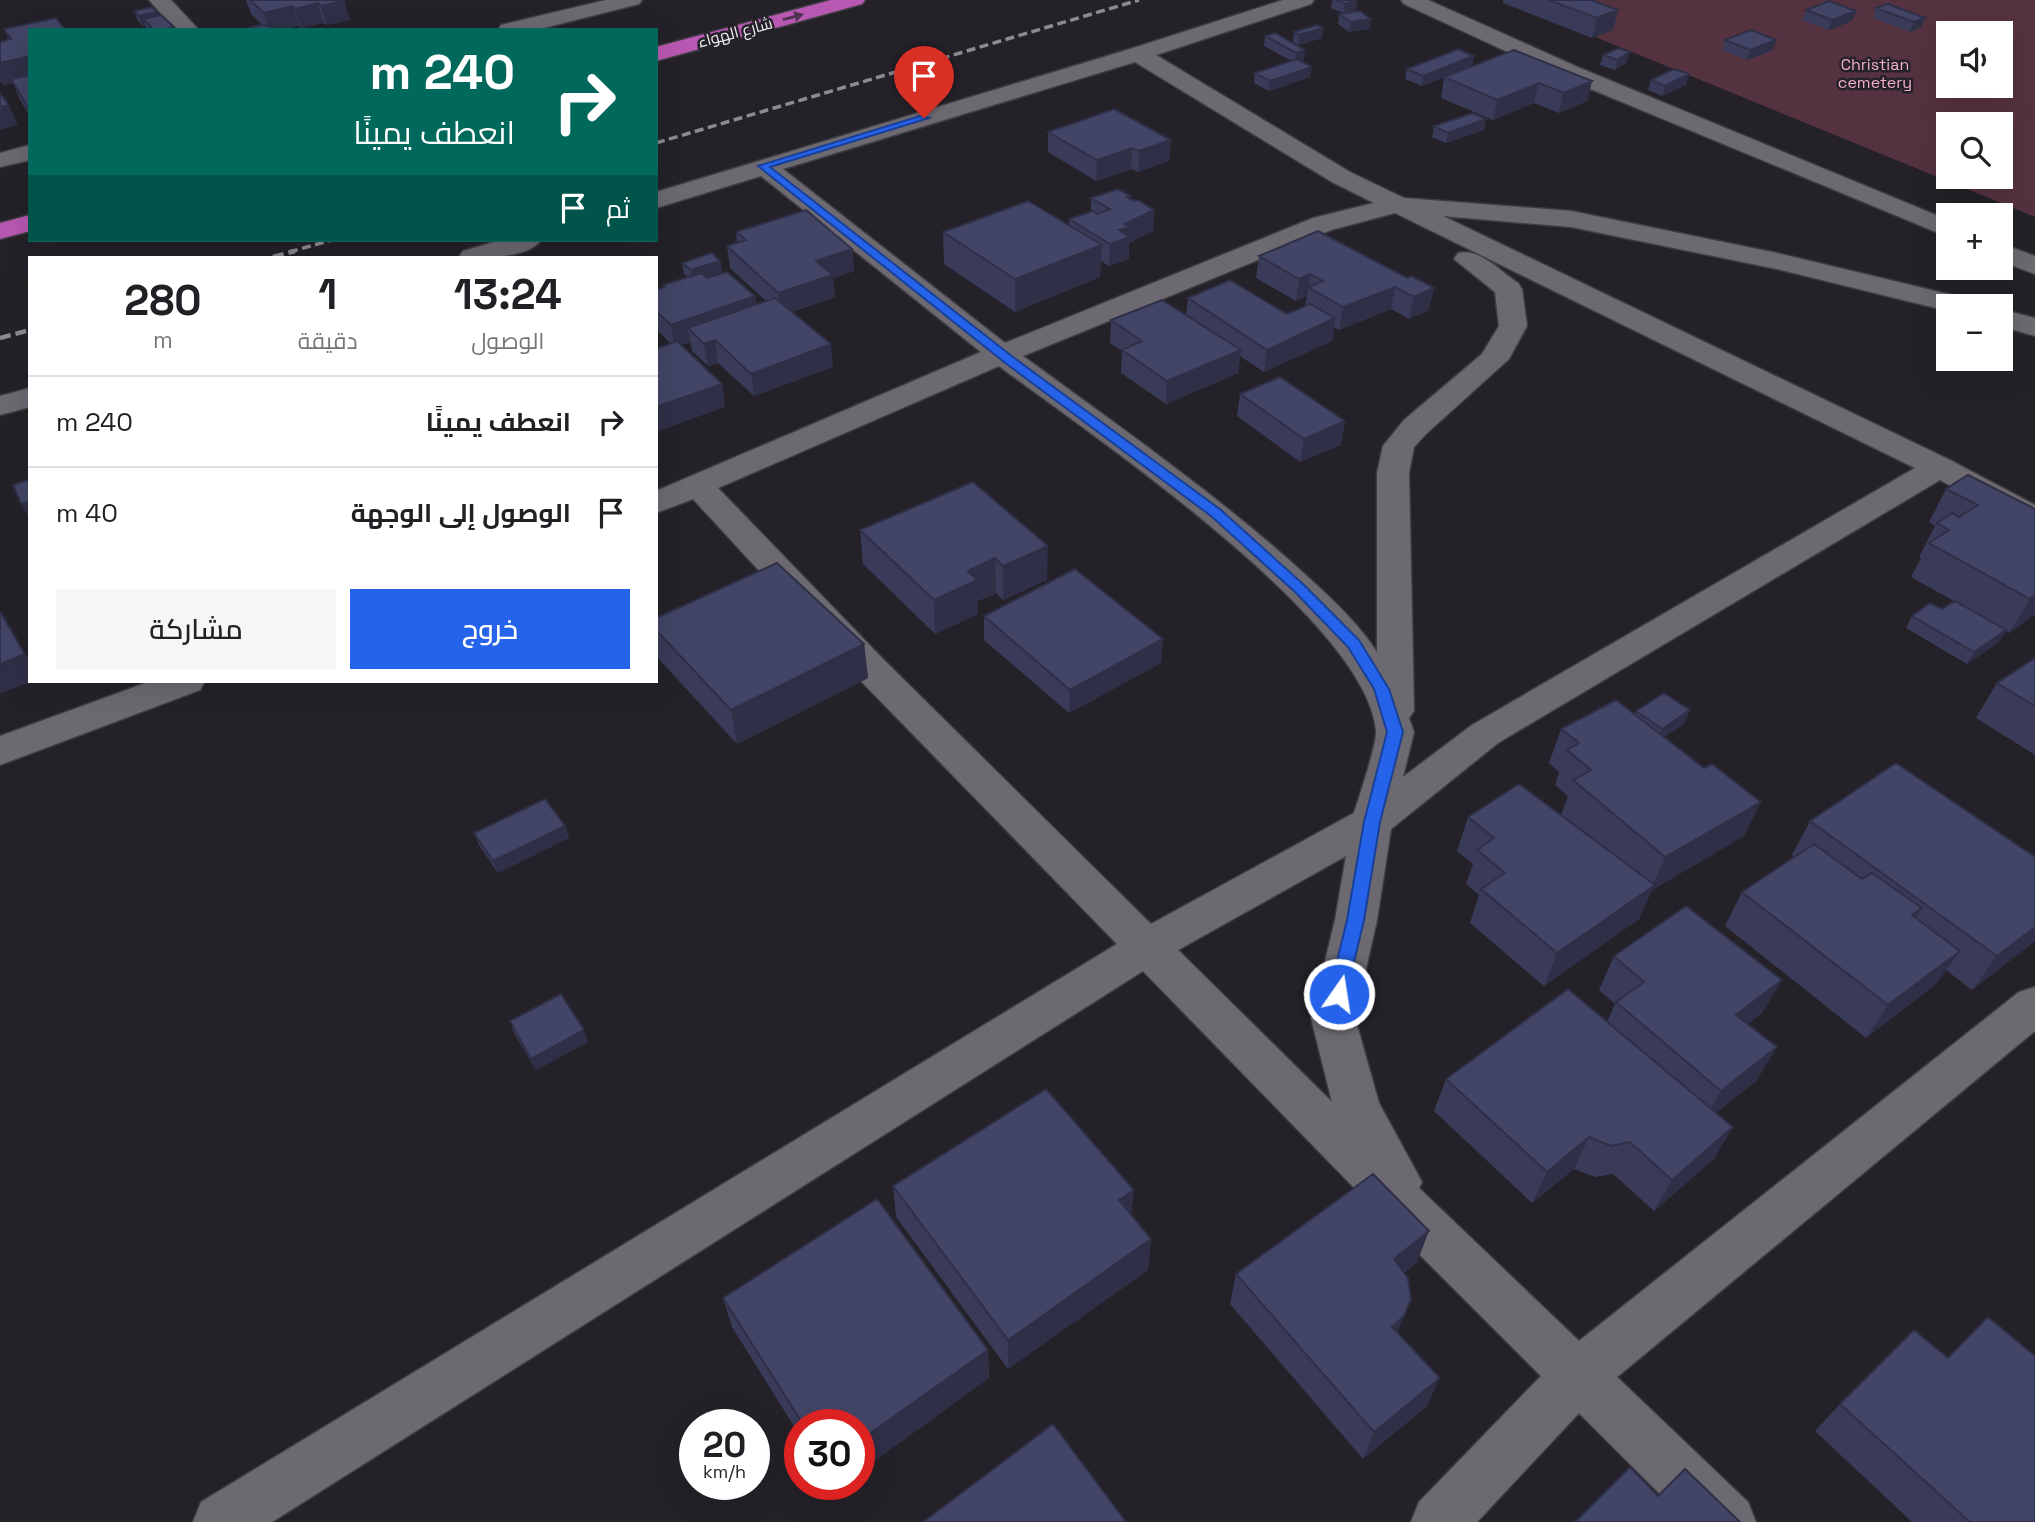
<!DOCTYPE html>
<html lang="ar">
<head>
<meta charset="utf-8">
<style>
	:root { --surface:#fff; --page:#f6f6f6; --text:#202124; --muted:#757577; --line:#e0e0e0; --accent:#2563eb }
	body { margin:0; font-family:"Space Grotesk",Cairo,sans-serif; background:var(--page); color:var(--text); direction:rtl; height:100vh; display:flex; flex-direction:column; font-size:26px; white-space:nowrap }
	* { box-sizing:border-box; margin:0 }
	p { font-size:23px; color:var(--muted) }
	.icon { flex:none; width:38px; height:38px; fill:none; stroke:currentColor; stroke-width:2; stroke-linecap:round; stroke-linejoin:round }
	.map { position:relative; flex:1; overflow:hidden; direction:ltr }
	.sheet { position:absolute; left:28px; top:256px; width:630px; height:427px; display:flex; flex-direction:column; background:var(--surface); border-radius:0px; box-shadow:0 7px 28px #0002; direction:rtl }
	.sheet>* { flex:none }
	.banner { position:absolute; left:28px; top:28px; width:630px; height:214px; border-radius:0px; box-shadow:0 7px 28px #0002; direction:rtl; background:#00695c; color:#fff; overflow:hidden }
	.controls { position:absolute; left:1936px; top:21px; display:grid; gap:14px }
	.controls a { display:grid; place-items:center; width:77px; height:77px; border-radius:0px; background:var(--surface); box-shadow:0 7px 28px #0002; font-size:35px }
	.speed { position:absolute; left:679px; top:1409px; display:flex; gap:14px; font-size:35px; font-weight:700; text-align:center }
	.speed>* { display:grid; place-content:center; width:91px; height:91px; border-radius:50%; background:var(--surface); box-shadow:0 7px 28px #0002; line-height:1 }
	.speed small { font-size:18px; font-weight:400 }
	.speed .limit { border:10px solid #d22; background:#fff; color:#111 }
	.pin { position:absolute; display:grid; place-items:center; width:60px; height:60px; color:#fff; margin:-72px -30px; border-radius:50% 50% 50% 0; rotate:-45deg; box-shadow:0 0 7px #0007 }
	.pin .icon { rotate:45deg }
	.me { position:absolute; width:77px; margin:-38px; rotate:13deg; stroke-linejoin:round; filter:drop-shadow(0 0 5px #0008) }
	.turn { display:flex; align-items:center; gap:24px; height:147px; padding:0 28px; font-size:32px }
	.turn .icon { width:91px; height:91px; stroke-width:2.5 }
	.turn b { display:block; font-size:49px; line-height:60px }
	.then { display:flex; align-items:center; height:66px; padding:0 28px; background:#0003; gap:14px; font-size:26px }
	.eta { display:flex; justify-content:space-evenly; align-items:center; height:119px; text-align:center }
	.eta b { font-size:42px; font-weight:600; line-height:49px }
	.primary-button { display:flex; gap:14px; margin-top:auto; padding:14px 28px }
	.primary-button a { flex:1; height:80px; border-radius:0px; background:var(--accent); color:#fff; font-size:28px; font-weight:600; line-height:80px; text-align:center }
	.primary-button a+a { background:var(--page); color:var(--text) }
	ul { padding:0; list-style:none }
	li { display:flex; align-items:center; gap:21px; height:91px; padding:0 28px; border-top:2px solid var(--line) }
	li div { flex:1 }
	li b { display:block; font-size:26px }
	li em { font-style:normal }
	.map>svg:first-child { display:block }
	.green { fill:#553240; fill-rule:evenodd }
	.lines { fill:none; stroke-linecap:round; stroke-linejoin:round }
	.minor-casing { stroke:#3f3d42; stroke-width:3 }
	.highway-casing { stroke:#3f3d42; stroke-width:3 }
	.minor { fill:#6d6971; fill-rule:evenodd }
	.highway { fill:#b858b2; fill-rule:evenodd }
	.rail-far1 { stroke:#8d8b91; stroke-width:3.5; stroke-dasharray:9 4.5; stroke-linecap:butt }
	.rail { stroke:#8d8b91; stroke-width:4.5; stroke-dasharray:11 5; stroke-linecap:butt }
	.wall { fill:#3a3b58 }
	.shaded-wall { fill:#2f3047 }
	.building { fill:#434566; stroke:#2f3047; stroke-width:2 }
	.oneway { fill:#503251 }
	.route { fill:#2563eb; stroke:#184099; stroke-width:2 }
	.labels { text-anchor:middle; stroke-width:5; stroke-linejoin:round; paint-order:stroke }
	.far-street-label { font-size:16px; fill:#efedf2; stroke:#242128 }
	.far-park-label { font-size:16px; fill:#f4afca; stroke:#242128 }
</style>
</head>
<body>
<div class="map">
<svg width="2035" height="1522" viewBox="0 0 2035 1522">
	<rect width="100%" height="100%" fill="#242128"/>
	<path class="green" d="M1505,0H2035V217ZM1948,33H2000V86H1948ZM1948,124H2000V177H1948Z"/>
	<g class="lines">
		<g class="minor-casing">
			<path id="minor" d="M149,0H171L199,30H176Z
				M606,0H642L639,4L536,30H498L501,25Z
				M1283,0H1314L1311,4L1156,55L1350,172L1404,198L1571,211L1777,253L1973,300L1977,306H1948V311L1777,269L1571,227L1443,216L1950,460L2035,505V528L2023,525L1940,480L1498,743L1391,829L1377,920L1355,1018L1379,1103L1422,1182L1419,1188L1579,1341L2019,992L2035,987V1031L1617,1377L1748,1502L1756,1522H1688L1579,1413L1477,1522H1411L1419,1502L1541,1376L1404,1239L1143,971L272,1522H193L201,1502L1117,944L857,677L693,499L656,513V491L981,352L761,176L656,208V192L1130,49ZM1135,62L1332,182L1374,203L1313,218L1005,343L783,169ZM1395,213L1915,468L1472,725L1403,777L1414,732L1409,718L1414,711L1409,473L1414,447L1426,434L1509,359L1527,326L1522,289L1518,283C1500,271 1480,248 1458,253L1454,259L1495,292L1499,326L1482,354L1404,420L1383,446L1377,473V652C1354,617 1320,588 1289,560C1205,486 1113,422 1023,356L1331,230ZM999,366C1088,433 1367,620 1376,731C1377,744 1359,797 1354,813L1151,924L883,659L718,488ZM1346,856L1335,920L1311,1018L1332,1102L1178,950Z
				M1401,0H1428L1580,68L1948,220V237L1564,78L1404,4Z
				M30,145V160L0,167V153Z
				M501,240H541C528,259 479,258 459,257L463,251Z
				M2000,243L2035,256V274L2000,261Z
				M2000,309L2035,318V336L2000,326Z
				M30,388V407L0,415V396Z
				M151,681H205L200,690L0,765V736Z"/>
		</g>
		<g class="highway-casing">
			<path id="highway" d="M831,0H865L862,4L656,61V47Z
				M30,215V231L0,239V223Z"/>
		</g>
		<use href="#minor" class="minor"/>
		<use href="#highway" class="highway"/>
		<path class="rail-far1" d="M656,143L1139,0
			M289,252L332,240"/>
		<path class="rail" d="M273,257L295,251
			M0,338L30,330"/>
	</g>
	<path class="wall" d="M246,0H343L350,20L327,25L323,23L301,28L299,26H263L251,14Z
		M1332,0H1357L1356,10L1346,13L1371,19L1369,29L1349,32L1338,24L1339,14L1343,13L1331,8Z
		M1503,0H1591L1618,10L1613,30L1592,38L1503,3Z
		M1876,8L1925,18L1921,27L1910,32L1873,18Z
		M1806,10L1856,11L1852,21L1829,30L1802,20Z
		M134,11L157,12L159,15L174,27L175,30H147L145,26H143L138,21Z
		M1323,28L1322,38L1298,45L1293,42L1294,32Z
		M4,29L30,30V116L20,100L13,83L4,85L0,80V42L9,40Z
		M1275,33L1304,60L1300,61L1310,77L1269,91L1254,83L1255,73L1292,61L1264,46L1265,36Z
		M1725,40H1776L1773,50L1747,60L1722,50Z
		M1603,55L1627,62L1615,70L1600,65Z
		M1474,56L1472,66L1422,86L1405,79L1407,69Z
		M1444,77L1592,81L1587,101L1559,113L1534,103L1493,120L1441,98Z
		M1651,80L1686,85L1662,96L1648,90Z
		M1434,126L1484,130L1446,143L1432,137Z
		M1048,132L1171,140L1169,161L1138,172L1131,169L1096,181L1048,152Z
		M1131,196V199L1154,210L1153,231L1129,243V259L1109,266L1101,261L1100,277L1015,312L944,264L943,232L1069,225V219L1091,212V198Z
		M736,232L852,249L854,271L833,278L835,297L792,312L833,367L754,396L718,363L708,366L692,351L690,342L681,345L722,384L725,407L671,344L656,329V290L663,288V285L688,277L684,274L682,263L720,261L722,272L706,277L755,296L756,304L766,301L730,268L727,246L737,243Z
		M1259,256L1407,278L1429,310L1409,319L1391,309L1339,330L1334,327L1332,341L1264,372L1240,356L1238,373L1166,404L1121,373L1122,351L1110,343L1111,320L1186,315L1188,298L1287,314L1305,306L1307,296L1296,301L1256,278Z
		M1240,394L1341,445L1300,462L1237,416Z
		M973,482L1047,580L1003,600L996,593L978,601V614L935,634L863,564L860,530Z
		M1946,489L2035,509V614L2009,633L2006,631L1999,642L1967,664L1906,628L1912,616L1942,609L1954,601L1911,577L1921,558L1919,557L1935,526L1929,522Z
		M984,616L1163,639L1161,663L1069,713L984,640Z
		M656,618L864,644L868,678L737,744L656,656Z
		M2035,658V755L1976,718L1997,683Z
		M1636,711L1685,723L1664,737L1744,836L1652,890L1639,919L1544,986L1470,923L1479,895L1466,884L1473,864L1457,851L1468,817L1568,821L1561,815L1568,796L1555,785L1559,772L1549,763L1561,729L1634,714Z
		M1810,821L2035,941L1972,990L1946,970L1936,984L1866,1038L1725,926L1742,892L1794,857L1792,855Z
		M565,826L569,838L498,873L479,845L474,833Z
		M1614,956L1782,980L1762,1013L1748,1024L1757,1080L1716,1113L1714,1159L1654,1211L1613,1174L1595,1177L1574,1169L1532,1203L1434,1111L1446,1079L1607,1022L1615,1004L1599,990Z
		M510,1021L588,1042L536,1070L514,1033Z
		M893,1186L1134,1190L1131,1215L1151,1239L1148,1270L1008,1369L896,1217Z
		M1417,1262L1404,1273L1398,1333L1427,1406L1363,1459L1230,1304L1236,1274Z
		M723,1298L988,1350L989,1378L859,1472V1424H800V1436L732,1327Z
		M1988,1317L2035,1522H1912L1815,1431L1840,1404L1947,1358Z"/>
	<path class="shaded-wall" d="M1357,0L1356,10L1344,14L1345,4Z
		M344,1L350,20L327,25L321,6Z
		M318,3L323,23L301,28L295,9Z
		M293,6L299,26L281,30H269L264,13Z
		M1618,10L1613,30L1592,38L1597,18Z
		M1856,11L1852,21L1829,30L1832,20Z
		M157,12L161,22L143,19L145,26H143L139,16Z
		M1925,18L1921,27L1910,32L1914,22Z
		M1371,19L1369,29L1349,32L1351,22Z
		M1323,28L1322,38L1298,45L1299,35Z
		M1776,40L1773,50L1747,60L1750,50Z
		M1305,50L1304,60L1295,63L1296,53Z
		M1630,52L1627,62L1615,70L1617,60Z
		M30,56V78L4,85L0,77V63Z
		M1474,56L1472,66L1422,86L1423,76Z
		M1312,67L1310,77L1269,91L1270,81Z
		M1689,74L1686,85L1662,96L1665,86Z
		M1592,81L1587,101L1559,113L1564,93Z
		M1539,83L1534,103L1493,120L1497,100Z
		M9,105L18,125L0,130V107Z
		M1486,119L1484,130L1446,143L1448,133Z
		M1171,140L1169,161L1138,172L1139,151Z
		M1132,148L1131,169L1096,181L1097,160Z
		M1154,210L1153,231L1129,243V259L1109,266L1110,244L1119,230L1125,224Z
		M1102,245L1100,277L1015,312V279Z
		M852,249L854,271L833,278L835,297L781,315L778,293L816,261Z
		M720,261L722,272L692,282L691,270Z
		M1310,274L1307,296L1296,301L1299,279Z
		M1395,287L1391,309L1339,330L1343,307Z
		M1434,288L1429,310L1409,319L1414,297Z
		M755,296L758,319L688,328L690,342L675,347L671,325Z
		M1335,318L1332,341L1264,372L1267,350Z
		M715,340L718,363L708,366L704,344Z
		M831,344L833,367L754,396L751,374Z
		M1241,350L1238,373L1166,404L1167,381Z
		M722,384L725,407L656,432V407Z
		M1345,421L1341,445L1300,462L1304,439Z
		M30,501V515L28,516L21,504Z
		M1048,546L1047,580L1003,600V566Z
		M995,558L996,593L978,601V614L935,634L934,600L968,571Z
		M2035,595V614L2009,633L2030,599Z
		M1,613L30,661V681H32L0,694Z
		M2006,630L1999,642L1967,664L1974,652Z
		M1163,639L1161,663L1069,713L1070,690Z
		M864,644L868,678L737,744L731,710Z
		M1690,710L1685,723L1657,741L1662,729Z
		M1761,802L1744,836L1652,890L1639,919L1544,986L1557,953L1652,887L1665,857Z
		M565,826L569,838L498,873L493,861Z
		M1922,908L1900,942L1912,915Z
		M2035,927V941L1972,990L1997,956Z
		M1960,951L1936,984L1866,1038L1888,1005Z
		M1782,980L1762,1013L1718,1048L1736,1015Z
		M584,1030L588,1042L536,1070L531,1059Z
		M1777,1047L1757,1080L1702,1124L1721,1091Z
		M1733,1127L1714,1159L1654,1211L1672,1180Z
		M1589,1137L1574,1169L1532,1203L1547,1172Z
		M1134,1190L1130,1221L1119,1200Z
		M1429,1231L1417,1262L1383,1289L1394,1259Z
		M1151,1239L1148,1270L1008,1369V1340Z
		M1404,1316L1393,1345L1392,1327Z
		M988,1350L989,1378L859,1472V1441Z
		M1440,1378L1427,1406L1363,1459L1374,1432Z
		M832,1484H842L834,1490Z"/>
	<path class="building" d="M250,0H343L344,1L321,6L318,3L295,9L293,6L264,13Z
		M1336,0H1357L1345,4Z
		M1549,0H1591L1618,10L1597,18Z
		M1829,1L1856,11L1832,20L1806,10Z
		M1888,4L1925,18L1914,22L1876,8Z
		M152,7L157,12L139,16L134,11Z
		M1360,11L1371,19L1351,22L1339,14Z
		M161,15L174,27L162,30H154L143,19Z
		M56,18L65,30H30V56L0,63V42L11,39L4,29Z
		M260,25L268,26L272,30H242Z
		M1317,25L1323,28L1299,35L1294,32Z
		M1751,30L1776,40L1750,50L1725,40Z
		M1275,33L1305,50L1296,53L1265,36Z
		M1619,48L1630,52L1617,60L1603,55Z
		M1458,49L1474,56L1423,76L1407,69Z
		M1514,50L1592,81L1564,93L1539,83L1497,100L1444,77Z
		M1297,59L1312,67L1270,81L1255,73Z
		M1674,69L1689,74L1665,86L1651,80Z
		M30,75V111L11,79Z
		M0,93L9,105L0,107Z
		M1114,109L1171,140L1139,151L1132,148L1097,160L1048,132Z
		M1473,113L1486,119L1448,133L1434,126Z
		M1118,189L1131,196L1127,197L1134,201L1138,200L1154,210L1125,224L1130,227L1119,230L1130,237L1110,244L1069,219L1093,211L1097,214L1110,209L1091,198Z
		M1028,201L1102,245L1015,279L943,232Z
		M806,210L852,249L816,261L833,275L778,293L727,246L746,240L736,232Z
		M1318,231L1407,278L1412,276L1434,288L1414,297L1395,287L1343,307L1308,287L1323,281L1310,274L1299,279L1259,256Z
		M712,253L720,261L691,270L682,263Z
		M727,272L755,296L671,325L656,311V290L665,287L663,285L701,273L707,278Z
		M1230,280L1287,314L1310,304L1335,318L1267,350L1188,298Z
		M775,298L831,344L751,374L715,340L704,344L688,328Z
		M1162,300L1241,350L1167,381L1122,350L1142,341L1111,320Z
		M677,341L722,384L656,407V349Z
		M1280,377L1345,421L1304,439L1240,394Z
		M1968,475L2035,509V595L2030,599L1929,543L1949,530L1937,523L1952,513L1959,517L1978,505L1946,489Z
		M30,479V501L21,504L13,485Z
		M973,482L1048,546L1003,566L995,558L968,571L977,580L934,600L860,530Z
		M777,563L864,644L731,710L656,630V618Z
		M1075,569L1163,639L1070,690L984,616Z
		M1955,601L2006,630L1974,652L1912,616L1930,603L1942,609Z
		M0,613H1L25,654L0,664Z
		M2035,658V706L1997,683Z
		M1664,693L1690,710L1662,729L1636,711Z
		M1616,700L1704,768L1712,764L1761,802L1665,857L1573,780L1591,770L1567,750L1579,743L1561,729Z
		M1896,763L2035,857V927L1997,956L1810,821Z
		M1519,784L1655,885L1557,953L1481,889L1505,873L1477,850L1494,838L1468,817Z
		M545,799L565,826L493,861L474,833Z
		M1814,844L1862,879L1872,873L1922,908L1912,915L1960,951L1888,1005L1742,892Z
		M1686,906L1782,980L1736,1015L1777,1047L1721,1091L1616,1002L1644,982L1614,956Z
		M1568,989L1733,1127L1672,1180L1630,1142L1611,1146L1589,1137L1547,1172L1446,1079Z
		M561,994L584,1030L531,1059L510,1021Z
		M1046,1089L1134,1190L1119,1200L1151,1239L1008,1340L893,1186Z
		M1373,1174L1429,1231L1394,1259L1408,1278L1411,1299L1404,1316L1392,1327L1440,1378L1374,1432L1236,1274Z
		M877,1199L988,1350L859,1441V1424H803L723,1298Z
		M1988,1317L2035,1356V1522H1970L1840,1404L1914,1330L1948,1358Z
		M1053,1424L1126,1522H923Z
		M1630,1467L1658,1496L1685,1469L1740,1522H1575Z"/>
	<defs><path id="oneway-solid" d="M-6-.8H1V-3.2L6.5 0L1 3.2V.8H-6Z" transform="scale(1.75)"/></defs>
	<use class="oneway" href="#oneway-solid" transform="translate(793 17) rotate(-15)"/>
	<path class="route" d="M920,116L929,118L770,167L1013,357L1221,510L1304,585L1359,640L1389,689L1403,732L1380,822L1364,920L1345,999L1339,1001L1332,999L1329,994L1347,920L1364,822L1387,732L1374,689L1348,647L1294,591L1211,516L1004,362L758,166Z"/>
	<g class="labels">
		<g class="far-street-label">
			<text transform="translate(735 32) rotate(-15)" y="6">شارع الهواء</text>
		</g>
		<g class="far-park-label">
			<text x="1875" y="70">Christian<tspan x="1875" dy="18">cemetery</tspan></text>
		</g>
	</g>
</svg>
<div class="controls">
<a><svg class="icon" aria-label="sound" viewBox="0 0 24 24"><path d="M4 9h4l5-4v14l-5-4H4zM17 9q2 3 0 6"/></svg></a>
<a><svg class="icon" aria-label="search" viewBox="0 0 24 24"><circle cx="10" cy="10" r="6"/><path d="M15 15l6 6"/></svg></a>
<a>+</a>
<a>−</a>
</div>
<div class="speed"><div>20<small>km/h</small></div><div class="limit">30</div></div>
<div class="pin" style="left:924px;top:118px;background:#d93025"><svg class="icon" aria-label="arrive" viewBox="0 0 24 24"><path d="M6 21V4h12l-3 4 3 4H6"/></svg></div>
<svg class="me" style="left:1339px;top:994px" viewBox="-20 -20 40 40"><circle r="17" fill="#2563eb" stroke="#fff" stroke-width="3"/><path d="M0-11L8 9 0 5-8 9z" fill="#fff"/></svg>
<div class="banner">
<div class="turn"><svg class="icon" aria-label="right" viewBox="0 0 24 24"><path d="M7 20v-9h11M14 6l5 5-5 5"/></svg><div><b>240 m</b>انعطف يمينًا</div></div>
<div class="then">ثم<svg class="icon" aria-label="arrive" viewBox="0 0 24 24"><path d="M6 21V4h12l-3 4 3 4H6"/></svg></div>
</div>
<section class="sheet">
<div class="eta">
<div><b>13:24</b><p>الوصول</p></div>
<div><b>1</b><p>دقيقة</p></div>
<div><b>280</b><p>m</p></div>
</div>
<ul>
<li><svg class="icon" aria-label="right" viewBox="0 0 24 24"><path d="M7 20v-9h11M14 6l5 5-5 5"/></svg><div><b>انعطف يمينًا</b></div><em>240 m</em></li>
<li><svg class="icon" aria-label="arrive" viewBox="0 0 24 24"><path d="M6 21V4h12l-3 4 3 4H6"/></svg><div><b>الوصول إلى الوجهة</b></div><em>40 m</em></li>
</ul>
<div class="primary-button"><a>خروج</a><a>مشاركة</a></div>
</section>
</div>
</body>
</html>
